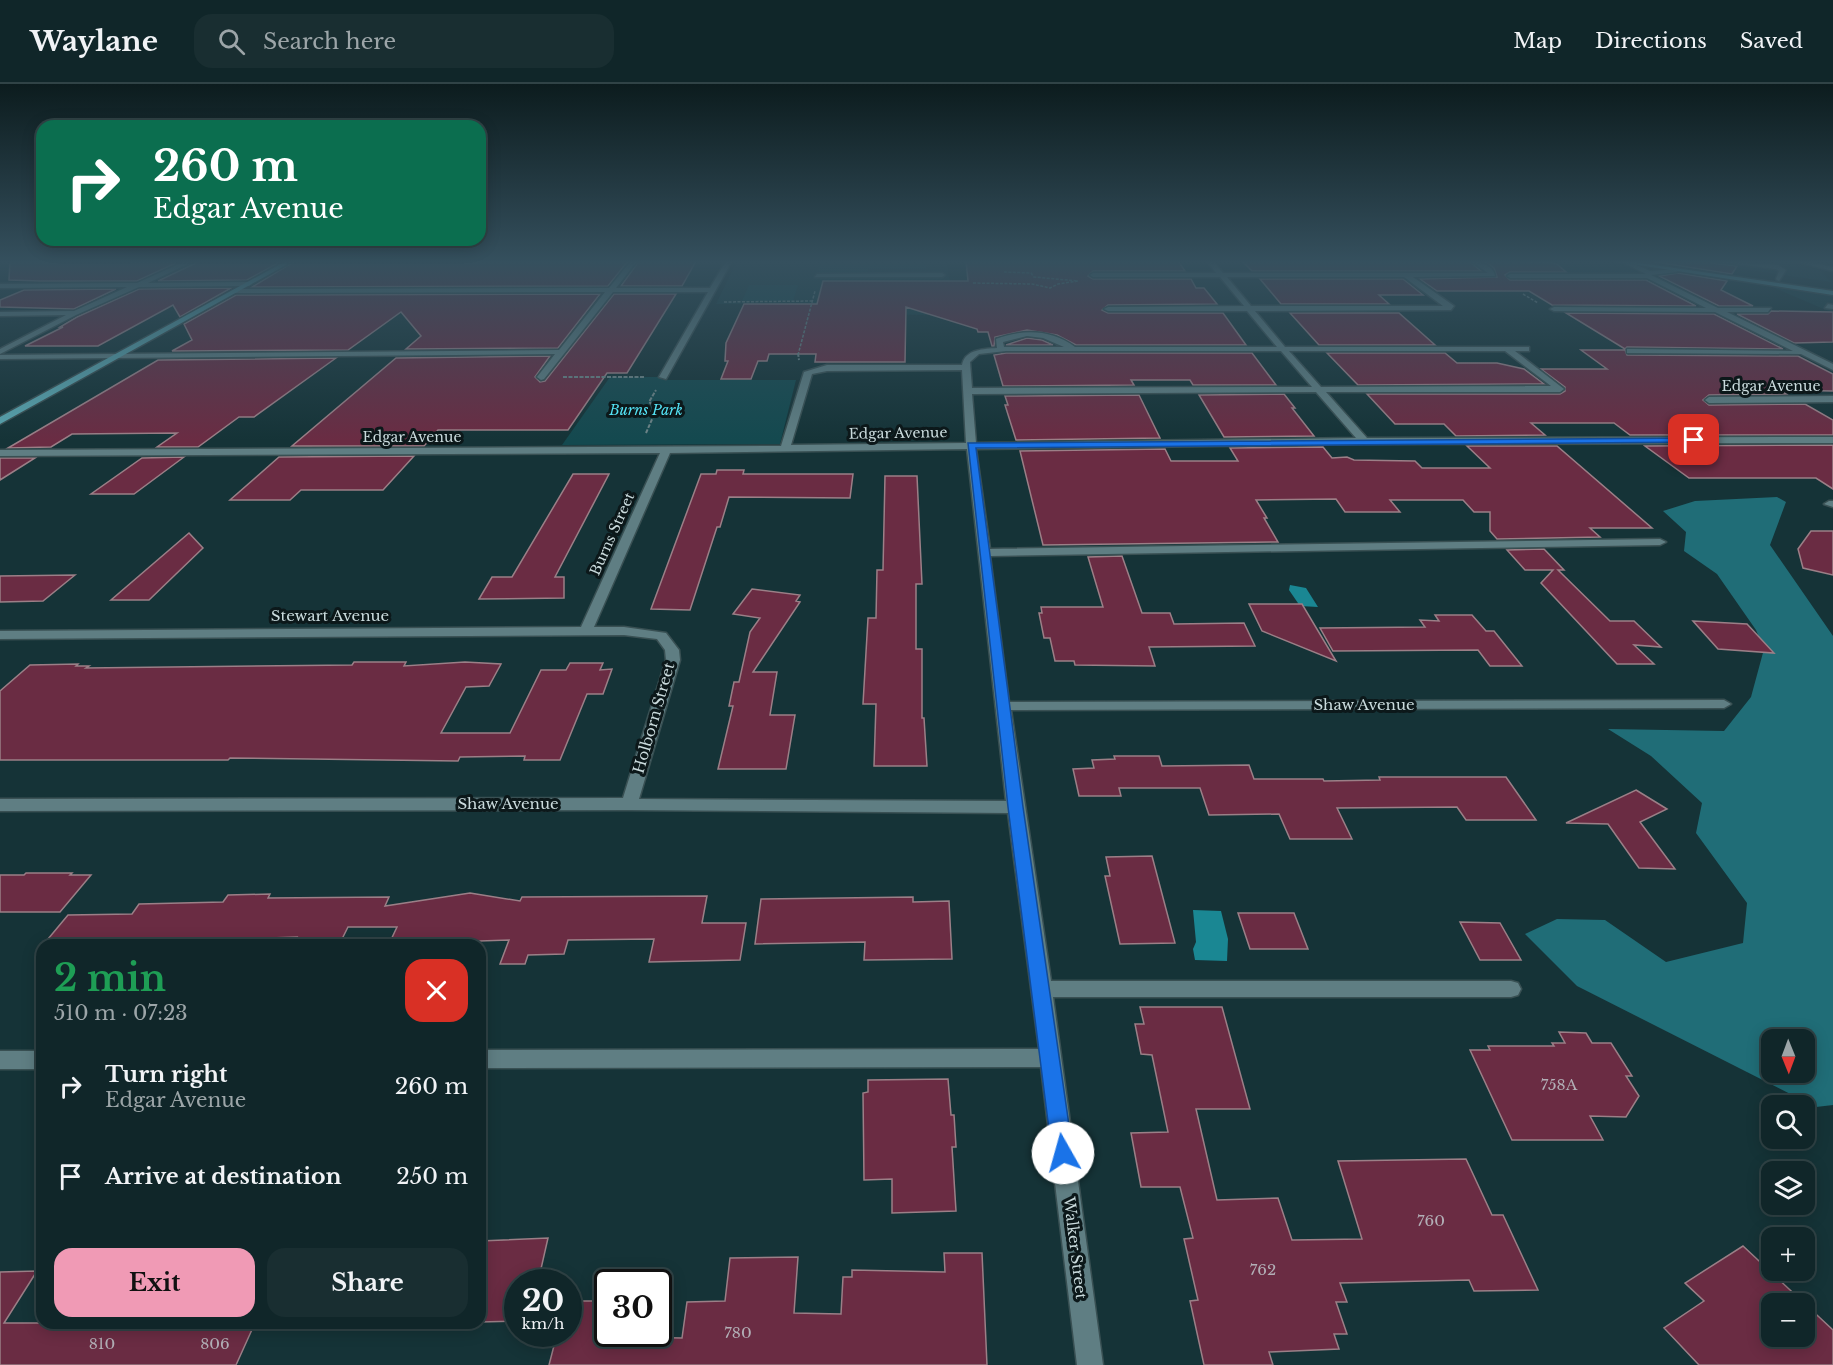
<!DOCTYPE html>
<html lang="en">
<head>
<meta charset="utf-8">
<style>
	:root { --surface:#102629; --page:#192e31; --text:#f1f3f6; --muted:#9ca5a8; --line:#304346; --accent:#f09ab5 }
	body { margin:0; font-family:"Libre Baskerville",serif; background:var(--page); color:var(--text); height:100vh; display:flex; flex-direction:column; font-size:22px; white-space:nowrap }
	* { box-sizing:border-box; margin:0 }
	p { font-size:20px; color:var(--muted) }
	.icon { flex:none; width:33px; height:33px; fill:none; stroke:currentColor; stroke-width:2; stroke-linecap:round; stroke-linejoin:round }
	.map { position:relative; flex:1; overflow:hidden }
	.panel { position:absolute; left:36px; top:855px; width:450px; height:390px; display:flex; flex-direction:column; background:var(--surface); border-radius:18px; box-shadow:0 3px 15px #0003,0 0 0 2px var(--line) }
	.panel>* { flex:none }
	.hud { position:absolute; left:36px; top:36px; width:450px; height:126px; border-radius:18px; box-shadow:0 3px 15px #0003,0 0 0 2px var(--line); background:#0b6e4f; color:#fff; overflow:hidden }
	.needle { width:39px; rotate:179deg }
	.controls { position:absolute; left:1761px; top:945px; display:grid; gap:12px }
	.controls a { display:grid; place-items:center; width:54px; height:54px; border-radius:12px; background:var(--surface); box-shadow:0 3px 15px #0003,0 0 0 2px var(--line); font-size:30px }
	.speed { position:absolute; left:504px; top:1185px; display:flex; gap:12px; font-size:30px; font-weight:700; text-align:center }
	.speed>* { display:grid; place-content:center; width:78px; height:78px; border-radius:50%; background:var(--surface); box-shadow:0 3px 15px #0003,0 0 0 2px var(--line); line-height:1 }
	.speed small { font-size:15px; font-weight:400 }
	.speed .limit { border:3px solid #111; border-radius:9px; background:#fff; color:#111 }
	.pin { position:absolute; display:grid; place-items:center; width:51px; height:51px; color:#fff; margin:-26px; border-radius:12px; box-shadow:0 3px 9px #0006 }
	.me { position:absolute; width:66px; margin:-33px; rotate:353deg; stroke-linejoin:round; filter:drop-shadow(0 0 4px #0008) }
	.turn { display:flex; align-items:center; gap:21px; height:126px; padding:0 18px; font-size:27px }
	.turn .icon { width:78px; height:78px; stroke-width:2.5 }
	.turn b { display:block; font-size:42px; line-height:51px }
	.round { display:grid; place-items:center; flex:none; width:63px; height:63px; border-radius:18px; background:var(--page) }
	.summary { display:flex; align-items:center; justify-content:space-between; height:102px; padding:0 18px }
	h1 { font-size:36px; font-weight:800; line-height:45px; color:#1e9e55 }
	.cta { display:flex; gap:12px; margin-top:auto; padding:12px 18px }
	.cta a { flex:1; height:69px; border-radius:18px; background:var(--accent); color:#111; font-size:24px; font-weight:800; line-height:69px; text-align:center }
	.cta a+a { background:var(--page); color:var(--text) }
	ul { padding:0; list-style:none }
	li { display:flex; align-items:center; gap:18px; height:90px; padding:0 18px }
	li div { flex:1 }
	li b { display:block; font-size:22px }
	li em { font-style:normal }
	header { display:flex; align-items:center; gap:36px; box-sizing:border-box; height:84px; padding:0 30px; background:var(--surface); border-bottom:2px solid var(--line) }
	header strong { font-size:28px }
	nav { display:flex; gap:33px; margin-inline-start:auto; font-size:21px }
	.search { width:420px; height:54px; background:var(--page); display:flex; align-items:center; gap:15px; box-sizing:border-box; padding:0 21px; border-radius:18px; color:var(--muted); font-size:22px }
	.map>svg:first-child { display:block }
	.built { fill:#173f44 }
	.green { fill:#14494f }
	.forest { fill:#206d77; fill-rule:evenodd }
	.water { fill:#1a8793 }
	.building { fill:#6a2c43; stroke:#9b7f87; stroke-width:1.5; fill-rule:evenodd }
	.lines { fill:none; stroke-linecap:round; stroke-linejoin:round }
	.minor-casing { stroke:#395053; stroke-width:3 }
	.major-casing { stroke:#395053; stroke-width:3 }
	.path-far1 { stroke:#6e8588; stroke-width:1.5; stroke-dasharray:3 1.5; stroke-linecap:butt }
	.path { stroke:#6e8588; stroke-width:2; stroke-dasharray:4 1.5; stroke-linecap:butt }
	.minor { fill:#5f7e83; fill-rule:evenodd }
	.major { fill:#59a5af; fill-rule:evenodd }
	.route { fill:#1a73e8; stroke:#114b97; stroke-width:1.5 }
	.labels { text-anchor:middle; stroke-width:6; stroke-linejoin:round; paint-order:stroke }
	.far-street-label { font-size:14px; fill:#cadbdd; stroke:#0c181a }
	.far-park-label { font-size:14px; font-style:italic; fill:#54e3f5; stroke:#0c181a }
	.street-label { font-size:15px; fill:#cadbdd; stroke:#0c181a }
	.near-number-label { font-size:15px; fill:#b2afb6 }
</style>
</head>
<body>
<header>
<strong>Waylane</strong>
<div class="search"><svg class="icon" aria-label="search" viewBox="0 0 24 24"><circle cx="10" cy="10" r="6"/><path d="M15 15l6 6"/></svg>Search here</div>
<nav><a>Map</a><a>Directions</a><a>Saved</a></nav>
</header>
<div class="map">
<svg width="1833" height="1281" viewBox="0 0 1833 1281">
	<rect width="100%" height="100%" fill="#153337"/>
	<path class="built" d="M737,177H946L956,231L806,230L809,220H716Z
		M1480,177H1593L1628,182L1637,188L1628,190L1498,189Z
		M1689,177H1787L1821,187L1831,198Z
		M1770,202L1833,211V229Z"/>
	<path class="green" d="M820,177H926V185H868V190H818Z
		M749,201H798L793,217H742Z
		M610,293H663L662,296H796L780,360L562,361Z"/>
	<path class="forest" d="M1777,413L1786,418L1770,461L1833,552V1021L1816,1023L1577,902L1525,850L1557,835L1605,836L1666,878L1743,859L1747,819L1696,749L1702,719L1651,672L1608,645L1724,647L1751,613L1764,565L1756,546L1717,490L1684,467L1686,448L1663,427L1695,417ZM1772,956H1804V988H1772Z"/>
	<path class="water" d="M1290,501L1306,504L1318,523L1300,522L1289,506Z
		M1193,826L1221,827L1228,855L1227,877L1195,876L1193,865L1196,858Z"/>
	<path class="building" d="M10,177H131V179H176L137,197H40L9,196Z
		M200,177H282L247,196L158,197Z
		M295,177H628L608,202L252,203Z
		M639,177H696L682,202H621Z
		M966,177H1178L1185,187H1093L1088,192L1093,195H1191L1196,204H1204L1217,220L1108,221L1102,226L1108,229H1223L1246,261H1076L1057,251L1027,246L995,253L994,262H992L988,248H978L977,245L906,223L905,278H815L816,270H769L767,277H758L751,295H721L728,277H725L726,259L744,220H817L823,197H968Z
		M1242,177H1469L1481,187H1252Z
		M1484,177L1546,178L1557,180L1566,188H1510L1505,191L1510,196H1646L1696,222L1552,221L1529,207H1437L1420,195L1497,193L1494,184Z
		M1649,177H1710L1712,179L1737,182L1732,190Z
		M1678,189L1727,197L1721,206L1753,222H1719L1659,192Z
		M1260,195H1403L1423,211H1379L1389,220H1281Z
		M231,204L180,233L173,221L98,262H25L63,243H60L77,233L139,205Z
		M116,205L74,225L0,223V216L24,206Z
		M600,210L558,264L406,265L421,252L401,228L348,266L172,267L192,256L184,240L236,211Z
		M614,210H676L627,289H607L568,346H438L424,362H292L396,274L550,272L535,293L540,298L545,297Z
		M1771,227L1833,228V258L1794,259L1737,230H1768Z
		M1290,229H1399L1435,261H1319Z
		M1566,229L1714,230L1783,265L1627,263L1625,265Z
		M1027,254L1042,256L1053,261H1006Z
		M1581,266H1625L1627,271L1798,272L1833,290V307L1779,306L1786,310L1709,311L1703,316L1709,321L1805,320L1833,336V351H1630L1614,339H1531L1545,351L1456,352L1444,340H1395L1367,310H1560L1565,307V303L1541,285H1607Z
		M1006,269H1252L1276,301H1193L1190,296H1131L1134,301L1003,302L994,271Z
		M1327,269H1445L1457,279H1497L1524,285L1544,300L1358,301Z
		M336,274L254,333H239L198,363H157L177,349L72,350L51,363L8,364L158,276Z
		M1284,310L1295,324H1292L1314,352L1224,353L1199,311Z
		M1139,311L1160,354L1016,356L1005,321H1008L1005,312Z
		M1833,361V405L1816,394H1689L1645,362Z
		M1467,362H1557L1652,444H1590L1600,453L1497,455L1490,447V428H1474L1463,416H1390L1400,428H1345L1336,415L1256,416L1267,434H1264L1278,458L1043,461L1020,367L1165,365L1171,377H1238L1230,364L1323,363L1332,374L1347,373L1354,376L1415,377L1422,384H1490Z
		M414,372L383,406H301L290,416H230L279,373Z
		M184,373L134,410H91L142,374Z
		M0,374H35L0,396Z
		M717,386H744L743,390H853L850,414L729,413L720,443H717L690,526L651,525L701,390H716Z
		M573,390H609L555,493H564V514L479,515L492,493H512Z
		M885,392H917L922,500H916V565H922V634H924L927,682H874L876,620H863L868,534H876L877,486H883Z
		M1811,447H1833V491L1803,484L1798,465Z
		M189,449L203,464L149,516H111Z
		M1544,465L1564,486H1558L1610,537H1634L1661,563L1634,561L1654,580H1617L1541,499L1553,486H1525L1507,466Z
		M1122,472L1142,529H1170L1174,540L1244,539L1255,562L1149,563L1155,582L1075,581L1074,577H1055L1050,554H1044L1039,529H1042L1041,523H1103L1088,473Z
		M75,491L43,517L0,518V492Z
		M752,505L800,511L796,517L800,518L753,588H777L770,631H795L786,685H718L733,622H729L734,598H739L750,548L760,534L733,530Z
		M1249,520H1302L1336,577L1262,547Z
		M1435,531H1472L1486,547H1494L1522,582H1490L1478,566L1333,567L1320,544L1425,543L1420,536L1439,537Z
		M1693,537L1747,540L1774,569L1718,565Z
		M354,578H406L404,582L465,578L501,580L489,602L466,603L441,649H510L541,586H566L570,579H603L600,586L612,585L603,610H587L560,676H524L525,672L460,673L458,677L230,674L228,676H0V607L30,581L78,580L76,582H89L86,584L352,581Z
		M1114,672H1159L1162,682L1249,681L1254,695H1323L1324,697L1380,696L1379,693H1506L1536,736H1466L1457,723L1337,724L1352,755H1290L1279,730L1209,731L1200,704H1119L1121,712H1079L1073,685L1094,684L1092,676L1115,675Z
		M1636,706L1667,725L1640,738L1675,785L1639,784L1608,740L1566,739Z
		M1152,772L1175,859L1120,860L1105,792H1110L1106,773Z
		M26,789H72L70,791H91L60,828H0V791H24Z
		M470,809L520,817L522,813L707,812L702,839H746L740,876L649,878L654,855L568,856L564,870L528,871L525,880H500L509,856L389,860L397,843H348L339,861H292L297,853L241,855L237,861H43L68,831L132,830L139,820L223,818L228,811L270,810L268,814L389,813L385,822Z
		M913,813V818L949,817L952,875L864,876L865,858L755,860L761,815Z
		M1238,829H1294L1308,865H1250Z
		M1460,838L1500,839L1521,876H1480Z
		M1140,923H1222L1250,1025H1196L1217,1116L1278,1114L1292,1156L1362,1155L1338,1077L1466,1075L1492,1131H1503L1538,1206L1474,1207L1469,1196L1340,1199L1347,1218H1336L1347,1250H1334L1339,1265L1269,1268L1273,1281H1204L1190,1217L1198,1216L1184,1155L1193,1154L1180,1103H1141L1131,1049L1168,1048L1152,971L1141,970L1135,940H1144Z
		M1559,948L1586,949L1592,959H1611L1632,992H1626L1639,1012L1626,1033L1590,1032L1603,1056H1512L1470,966H1490L1488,962H1554L1552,959H1565Z
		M948,995L951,1031H954L956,1063H952L956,1127L892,1129V1095L864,1096L863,1009L868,1008V996Z
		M548,1154L538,1198H518V1237L480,1238V1157Z
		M1743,1162L1833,1246V1281H1699L1664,1244L1704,1217L1685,1199ZM1772,1220H1804V1252H1772Z
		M944,1169H982L987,1281H549L557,1250H568V1217H608V1250H627L626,1253L682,1254L687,1218L725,1217L730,1174L798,1173L794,1229L841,1230L843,1193H852V1186L945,1188Z
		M37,1187L4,1239H255L236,1281H0V1188Z"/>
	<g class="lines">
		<g class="minor-casing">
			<path id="minor" d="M186,177H194L148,199L249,198L252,200L249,202L139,203L76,231L0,270V265L66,231L0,232V228L74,227L127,203L0,204V200L137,199Z
				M631,177H637L616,204H710L726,177H732L666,295L659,293L708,208H613L544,295L541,296L537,293L555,270L0,275V271L559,266L605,208L235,209L232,207L235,205L609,204Z
				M1207,177H1213L1223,189H1488L1471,177C1481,177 1494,183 1495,192L1413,193L1454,222L1451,226L1255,227L1285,263H1529V267H1515L1564,305L1560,308H1326L1367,354L1833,353V359L1364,360L976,365L990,465L1660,455L1666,458L1660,461L990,472L1009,618L1724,616L1731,620L1724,624L1011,626L1051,897H1511L1518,899L1521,905L1518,911L1511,913H1053L1103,1281H1077L1041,983L480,984V966L1039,965L1008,729L629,726L0,727V715L623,714L666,576L665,566L657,555L624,551L0,555V547L581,543L660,369L0,372V366L781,362L804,288L827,281H962C965,265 984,265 997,264L996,255C1023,245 1051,245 1075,263H1277L1247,227H1108L1104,225L1108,223L1244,222L1220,193H1093L1090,191L1093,189H1216ZM1227,193H1404L1443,222H1251ZM1027,252L1043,254L1064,263H1004L1003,258ZM1006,267H1281L1312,303L972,304L970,278L979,270ZM1289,267H1505L1551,302L1321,303ZM962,286L966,359L791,361L812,290L827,287ZM1316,308L1356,354L976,359L972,310ZM967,365L1006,717L639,715L680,576L679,566L666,549L624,543H594L670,369Z
				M1628,177L1650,187L1679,185L1677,188L1651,191L1718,224H1771L1768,228H1727L1833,280V286L1801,270L1627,269V265H1630L1793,267L1715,228L1554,227L1550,225L1554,223L1706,224L1647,194H1510L1507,192L1510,190H1646L1626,180Z
				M1712,177L1778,181L1786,186L1779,197L1776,195L1779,187L1776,185Z
				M1793,177H1804L1833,183V187Z
				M817,190L942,189L945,191L942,193H815Z
				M1828,220L1833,221V225L1825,224Z
				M1833,312V318L1709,319L1705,316L1709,313Z
				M1829,417H1833V423L1824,420Z
				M0,967H42V985H0Z"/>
		</g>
		<g class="major-casing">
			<path id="major" d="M286,177H293L0,340V333Z
				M1612,177H1627L1833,207V211Z"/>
		</g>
		<path class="path-far1" d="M973,199L1032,200L1050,204L1058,200L1078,197L1034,193L1031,189L1004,188
			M1523,210L1538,219
			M724,218L813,217
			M798,271L815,207"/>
		<path class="path" d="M798,269L799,276
			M563,293H645
			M646,349L657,324L649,318L656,306"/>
		<use href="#minor" class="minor"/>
		<use href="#major" class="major"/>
	</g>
	<linearGradient id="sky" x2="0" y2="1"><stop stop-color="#0c1c1e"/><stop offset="0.5" stop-color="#35505e"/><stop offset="1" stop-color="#35505e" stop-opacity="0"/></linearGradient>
	<rect width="1833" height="356" fill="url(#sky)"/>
	<path class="route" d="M1694,354L1698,356L1697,358L976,364L1023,723L1073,1069L1070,1076L1063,1079L1056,1076L1052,1069L1008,723L968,359Z"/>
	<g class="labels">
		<g class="far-street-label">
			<text x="1771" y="307">Edgar Avenue</text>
			<text transform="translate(898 349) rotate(-1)" y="5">Edgar Avenue</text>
			<text x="412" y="358">Edgar Avenue</text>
			<text transform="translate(612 450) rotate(-66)" y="5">Burns Street</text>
		</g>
		<g class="far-park-label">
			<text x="646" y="331">Burns Park</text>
		</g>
		<g class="street-label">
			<text x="330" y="537">Stewart Avenue</text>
			<text x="1364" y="626">Shaw Avenue</text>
			<text transform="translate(654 634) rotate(-74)" y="5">Holborn Street</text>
			<text x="508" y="725">Shaw Avenue</text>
			<text transform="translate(1075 1164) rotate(83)" y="5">Walker Street</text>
		</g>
		<g class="near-number-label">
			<text x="1559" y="1006">758A</text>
			<text x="1431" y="1142">760</text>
			<text x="1263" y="1191">762</text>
			<text x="738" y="1254">780</text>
			<text x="102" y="1265">810</text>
			<text x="215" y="1265">806</text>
		</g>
	</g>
</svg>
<div class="controls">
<a><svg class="needle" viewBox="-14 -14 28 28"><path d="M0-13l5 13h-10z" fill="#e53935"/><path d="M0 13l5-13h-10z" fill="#9ca5a8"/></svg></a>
<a><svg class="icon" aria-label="search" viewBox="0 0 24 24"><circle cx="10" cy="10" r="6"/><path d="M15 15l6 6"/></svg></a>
<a><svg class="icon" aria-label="layers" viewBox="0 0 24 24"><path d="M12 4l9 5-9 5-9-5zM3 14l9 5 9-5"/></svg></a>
<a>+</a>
<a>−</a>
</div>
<div class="speed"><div>20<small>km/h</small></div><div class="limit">30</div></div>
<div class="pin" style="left:1694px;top:356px;background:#d93025"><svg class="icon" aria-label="arrive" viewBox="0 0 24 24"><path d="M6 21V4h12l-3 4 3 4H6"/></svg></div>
<svg class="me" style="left:1063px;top:1069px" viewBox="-20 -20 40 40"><circle r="19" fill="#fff"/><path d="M0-13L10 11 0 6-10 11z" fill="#1a73e8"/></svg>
<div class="hud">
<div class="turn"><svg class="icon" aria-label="right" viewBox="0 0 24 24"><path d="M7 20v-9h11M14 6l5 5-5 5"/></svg><div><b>260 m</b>Edgar Avenue</div></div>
</div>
<section class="panel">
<div class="summary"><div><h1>2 min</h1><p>510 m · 07:23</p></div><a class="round" style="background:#d93025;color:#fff"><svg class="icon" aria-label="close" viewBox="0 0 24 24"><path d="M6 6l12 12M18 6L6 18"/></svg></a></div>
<ul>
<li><svg class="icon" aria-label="right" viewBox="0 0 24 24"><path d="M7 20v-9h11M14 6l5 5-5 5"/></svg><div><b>Turn right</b><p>Edgar Avenue</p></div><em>260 m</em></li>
<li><svg class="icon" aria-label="arrive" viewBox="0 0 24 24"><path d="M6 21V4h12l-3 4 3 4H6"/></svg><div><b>Arrive at destination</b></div><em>250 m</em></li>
</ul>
<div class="cta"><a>Exit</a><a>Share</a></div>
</section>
</div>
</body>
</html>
